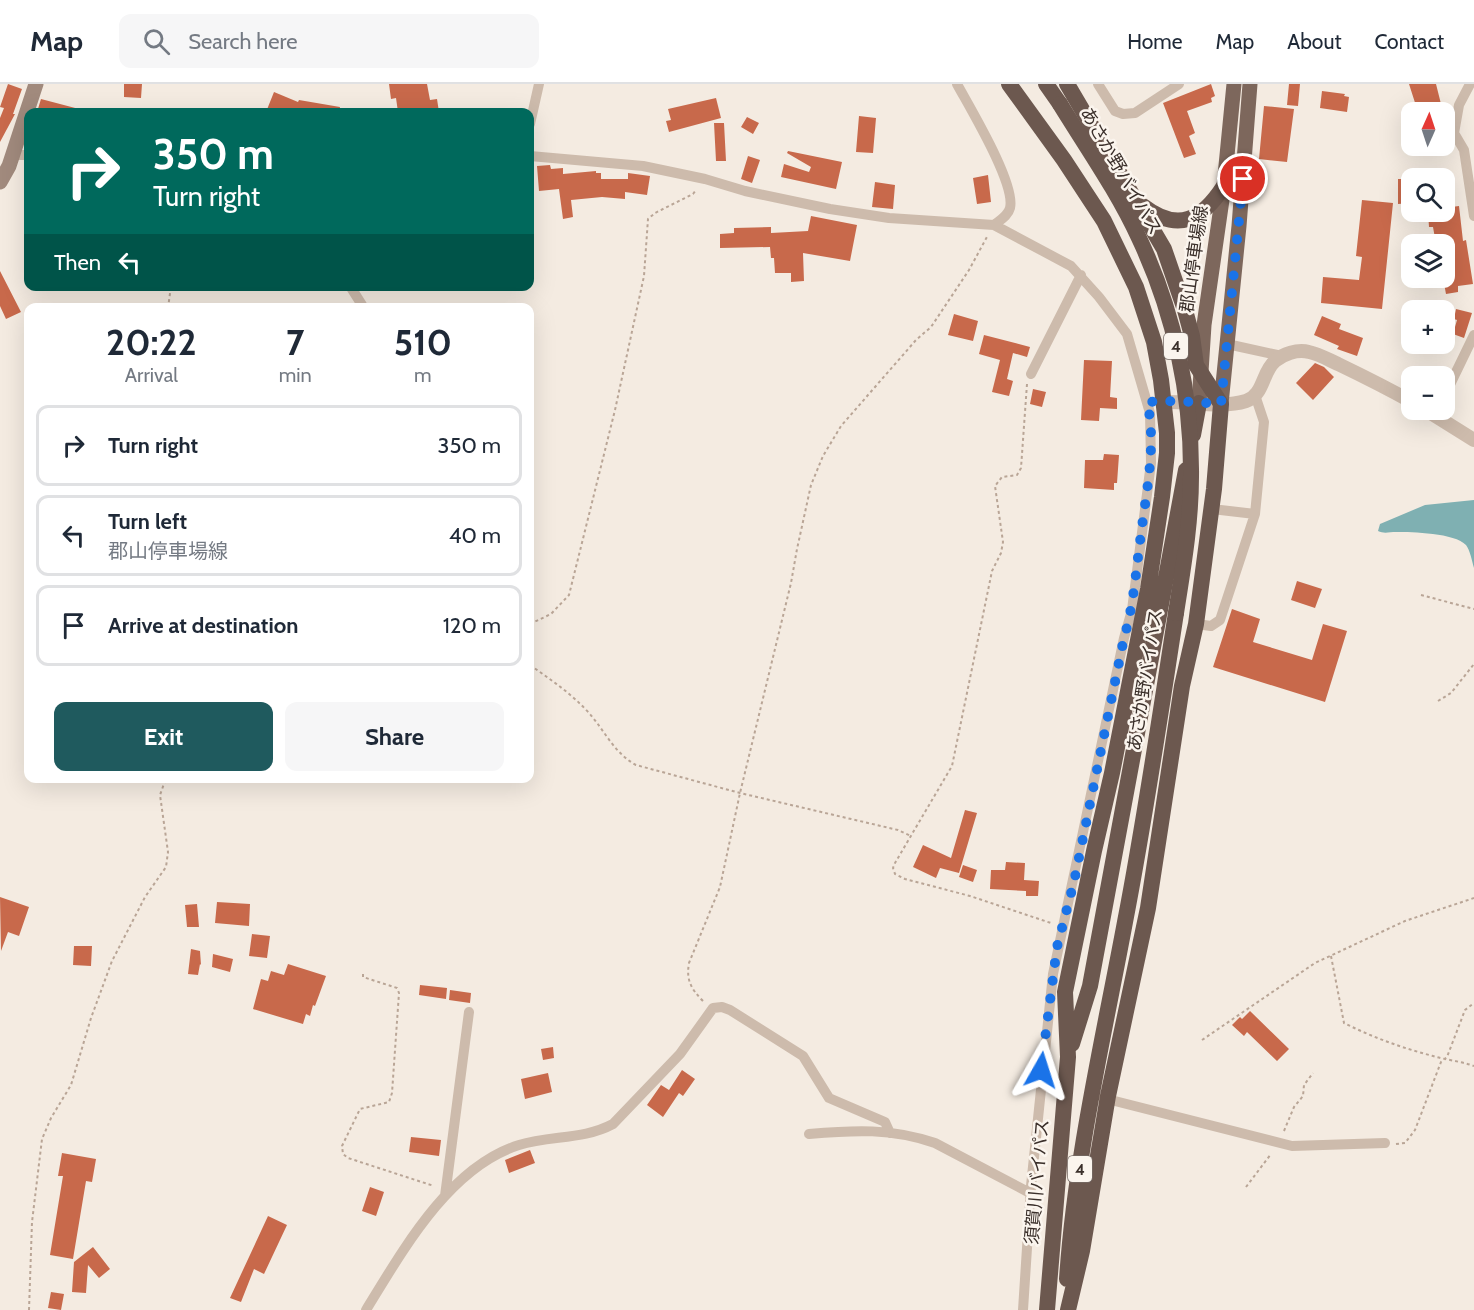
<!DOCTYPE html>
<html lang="en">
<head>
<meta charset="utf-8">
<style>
	:root { --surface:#fff; --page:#f6f6f7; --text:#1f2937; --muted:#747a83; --line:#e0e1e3; --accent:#1f5a5e }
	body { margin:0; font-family:Cabin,"Noto Sans JP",sans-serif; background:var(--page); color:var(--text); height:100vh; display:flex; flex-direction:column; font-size:22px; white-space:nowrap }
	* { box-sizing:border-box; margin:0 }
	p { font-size:20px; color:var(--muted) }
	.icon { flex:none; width:33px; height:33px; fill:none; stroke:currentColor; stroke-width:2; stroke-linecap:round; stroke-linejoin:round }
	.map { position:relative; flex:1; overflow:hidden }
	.side { position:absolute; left:24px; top:219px; width:510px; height:480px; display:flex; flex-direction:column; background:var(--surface); border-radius:12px; box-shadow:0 6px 24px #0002 }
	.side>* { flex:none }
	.hud { position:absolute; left:24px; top:24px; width:510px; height:183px; border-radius:12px; box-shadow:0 6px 24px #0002; background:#00695c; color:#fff; overflow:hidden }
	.needle { width:39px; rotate:3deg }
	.controls { position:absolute; left:1401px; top:18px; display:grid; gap:12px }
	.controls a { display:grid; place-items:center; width:54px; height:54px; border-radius:12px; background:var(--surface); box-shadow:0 6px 24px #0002; font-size:30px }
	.pin { position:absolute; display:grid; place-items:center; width:51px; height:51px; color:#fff; margin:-26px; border:3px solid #fff; border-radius:50%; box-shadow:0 2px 6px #0007 }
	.me { position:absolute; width:66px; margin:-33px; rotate:6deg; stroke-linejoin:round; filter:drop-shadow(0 0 4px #0008) }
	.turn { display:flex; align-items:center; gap:21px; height:126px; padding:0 30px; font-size:27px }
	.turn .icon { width:78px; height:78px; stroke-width:2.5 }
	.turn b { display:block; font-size:42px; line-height:51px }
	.then { display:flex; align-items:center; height:57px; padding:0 30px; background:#0003; gap:12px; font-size:22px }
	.eta { display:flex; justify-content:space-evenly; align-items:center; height:102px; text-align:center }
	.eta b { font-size:36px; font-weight:800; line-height:42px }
	.cta { display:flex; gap:12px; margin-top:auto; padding:12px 30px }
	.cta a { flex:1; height:69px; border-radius:12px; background:var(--accent); color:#fff; font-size:24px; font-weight:800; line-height:69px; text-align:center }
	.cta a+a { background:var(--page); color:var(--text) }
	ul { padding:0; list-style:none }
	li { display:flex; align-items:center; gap:18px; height:81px; margin:0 12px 9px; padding:0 18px; border:3px solid var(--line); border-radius:12px }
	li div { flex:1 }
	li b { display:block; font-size:22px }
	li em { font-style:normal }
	header { display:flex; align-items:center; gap:36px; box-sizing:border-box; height:84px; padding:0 30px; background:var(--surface); border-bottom:2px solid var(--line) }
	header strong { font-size:28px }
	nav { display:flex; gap:33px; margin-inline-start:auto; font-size:21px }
	.search { width:420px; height:54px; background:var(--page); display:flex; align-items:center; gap:15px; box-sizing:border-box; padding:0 21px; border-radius:12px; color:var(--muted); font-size:22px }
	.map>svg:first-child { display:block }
	.water { fill:#7fb0b2 }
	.building { fill:#c8694b }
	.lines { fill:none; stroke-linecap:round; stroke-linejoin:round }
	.path { stroke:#b9a596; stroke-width:2; stroke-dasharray:3 3; stroke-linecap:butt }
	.minor { stroke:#cdbbac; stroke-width:10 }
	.tertiary { stroke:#cdbbac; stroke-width:14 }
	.secondary { stroke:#a18a7d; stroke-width:15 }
	.primary { stroke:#7d675c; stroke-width:15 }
	.trunk { stroke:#6c584f; stroke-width:16 }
	.trunk-bridge { stroke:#6c584f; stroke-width:16 }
	.route { stroke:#1a73e8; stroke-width:10; stroke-dasharray:0 18 }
	.labels { text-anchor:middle; stroke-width:5; stroke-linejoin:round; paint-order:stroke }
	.shield { fill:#fbf5ee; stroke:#756b66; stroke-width:1.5 }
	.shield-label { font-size:16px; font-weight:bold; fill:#3b302b }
	.street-label { font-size:18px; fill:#3b302b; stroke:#fbf5ee }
</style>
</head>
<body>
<header>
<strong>Map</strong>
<div class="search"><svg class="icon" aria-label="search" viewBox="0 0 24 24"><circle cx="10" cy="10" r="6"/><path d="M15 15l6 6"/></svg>Search here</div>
<nav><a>Home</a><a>Map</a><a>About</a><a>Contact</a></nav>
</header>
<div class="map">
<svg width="1474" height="1226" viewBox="0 0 1474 1226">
	<rect width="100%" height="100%" fill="#f4ebe1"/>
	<path class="water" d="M1474,416V484C1472,477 1470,466 1466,461C1455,449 1412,448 1396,448C1389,448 1384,450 1378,447L1380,440L1425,421Z"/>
	<path class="building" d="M8,0L22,5L13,30H15L0,58V34L4,24L0,23Z
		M124,0H142L141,14L124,13Z
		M389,0H427L430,16L437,15L439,28H398L396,14L391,15Z
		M1211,0L1215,12L1211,14L1212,18L1187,27L1195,49L1189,52L1196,70L1184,74L1163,19Z
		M1289,0H1300L1298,22L1287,21Z
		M1409,0H1436L1443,28H1418Z
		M1322,7L1345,10L1344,12L1349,13L1347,28L1320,24Z
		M274,8L298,18L299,16L340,23L339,28H266Z
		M716,14L721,34L669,48L666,37L671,36L668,25Z
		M41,15L79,25V28H37Z
		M1264,22L1294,25L1287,78L1259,75Z
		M859,32L876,34L873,69L856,68Z
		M747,33L759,39L753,50L741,43Z
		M714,39H724L726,77H716Z
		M788,67L842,78L836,105L781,93L784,80L809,88L811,83L787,69Z
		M748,72L760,76L752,99L741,95Z
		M550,81L551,85L563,84V90L596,87V89H601V95H628V89L650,92L647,111L625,108V115L602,113L571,116L573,133L563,135L559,105L539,107L537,82Z
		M988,91L991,118L977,120L973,94Z
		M1398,95H1412V119L1398,120Z
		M875,98L895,101L893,125L872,123Z
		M1362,116L1393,119L1382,225L1321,219L1323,193L1359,196L1362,173L1356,172Z
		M1459,122L1463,157L1466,156L1473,200L1458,202V208L1446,210L1443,194L1444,160H1436L1433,143H1429L1428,128H1444V124Z
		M811,132L857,141L850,177L803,169L804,197L791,198V189H775L774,174H771L770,163L720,164V150L734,149V144L771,143V149L808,147Z
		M0,187L21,228L6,235L0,222Z
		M1456,225L1472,229L1464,254L1453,250L1457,236L1454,235Z
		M954,230L978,237L973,257L948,251Z
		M1322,232L1341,240L1339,245L1363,254L1357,272L1337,265L1339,262L1314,251Z
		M984,251L1030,263L1027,273L1013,269L1007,295L1013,297L1009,312L992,308L1000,276L979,270Z
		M1084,276L1112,277L1110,313L1117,314V325L1100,324L1099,337L1081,336Z
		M1315,279L1324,283L1334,293L1313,316L1296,299Z
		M1033,305L1046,308L1042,323L1030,320Z
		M1104,370L1119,371L1117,399H1114V406L1084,404L1085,376H1103Z
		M1297,497L1322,505L1315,524L1291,516Z
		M1232,525L1260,535L1253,558L1312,576L1323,540L1347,547L1325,618L1213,583Z
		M965,726L977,729L959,789L940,784L936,794L913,783L923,761L951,774Z
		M1006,778L1025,779L1024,796L1039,797L1038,812H1026V807L990,805L991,786H1005Z
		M963,781L977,786L973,798L959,793Z
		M0,813L29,823L19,852L8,848L1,867Z
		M217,818L250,820L249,842L215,839Z
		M197,820L199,843H187L185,821Z
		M252,850L270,852L267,874L249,872Z
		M74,862H92L91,882L73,881Z
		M191,865L200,867L201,881L200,880L198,891L188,890Z
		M213,870L233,875L230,888L212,883Z
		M288,880L326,892L315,922L313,921L310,932L306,930L303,940L253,925L261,895L268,897L271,887L284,891Z
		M420,901L447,904L446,915L419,911Z
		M450,906L471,909L470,919L449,916Z
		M1250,927L1289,965L1277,977L1247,948L1244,952L1232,941L1240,933L1242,935Z
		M553,963L554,974L543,976L541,965Z
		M682,986L695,995L683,1012L679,1009L663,1033L647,1021L661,1001L669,1006Z
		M548,989L552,1008L525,1015L521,995Z
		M411,1053L441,1056L439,1072L409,1068Z
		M530,1066L535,1079L509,1089L505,1076Z
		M62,1069L96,1075L92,1098L86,1097L73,1175L50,1171L63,1092H58Z
		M370,1103L384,1108L376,1132L362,1127Z
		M268,1132L287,1141L264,1190L254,1185L241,1218L230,1214Z
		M93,1163L110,1185L99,1194L88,1181L86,1209L72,1208L74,1178Z
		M51,1208L64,1210L61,1226L48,1224Z"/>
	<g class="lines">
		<path class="path" d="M168,224L171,202
			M1027,300L1021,384L1017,391L1002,393L995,402L1003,458L1001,469L992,487L952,682L895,779L893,784L895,790L905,795L970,812L1051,839
			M1421,511L1474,525
			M530,540L551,530L569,511L615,326L644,192L648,135L655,129L693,110L696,106
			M530,581C551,596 571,609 589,629C605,647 614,669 636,681L740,709L898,746L911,752
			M1438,617L1451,609L1474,580
			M1331,872L1344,939C1372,953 1402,964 1433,972C1446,976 1460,977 1474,982
			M363,890V893L397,904L399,909L392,1009L389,1018L360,1025L342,1062L343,1070L348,1074L434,1102
			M703,917C691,905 686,896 689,879L720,803L740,709L791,499L797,465L811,401L823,372L841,342L916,256L931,243L969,186L988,151
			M1202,956L1315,879L1405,837L1474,814
			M1284,1047L1294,1023L1303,1012L1304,1001L1313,989
			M1396,1060L1405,1059L1415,1046L1441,978L1447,973L1465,926L1474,919
			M1246,1103L1271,1070
			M29,1226L32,1138L42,1055L51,1034L71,1001L91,934L112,877L145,813L166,783L168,768L160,711L166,694"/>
		<path class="minor" d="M957,0C970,24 1016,100 1010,124C1008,132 1000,136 994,141
			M1098,0L1115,27L1123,30L1135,29L1179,0
			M1470,0L1459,21L1454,49L1464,66L1474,132
			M530,40L539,0
			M13,71H28
			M530,72L643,82L705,95L745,107L830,125L889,134L994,141L1071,182L1099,213L1127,250L1150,329L1151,379L1132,526L1124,554L1053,890L1031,1102L1023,1226
			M350,202L362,221
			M1227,260L1282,272
			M1031,290L1081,191
			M1444,313L1474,251
			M1212,425L1255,430
			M1196,540L1211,542L1220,536L1255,430L1264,338L1255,311
			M1103,1014L1292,1062L1385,1059
			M809,1050C854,1046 891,1044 935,1059L1030,1109
			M445,1112L469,928
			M366,1226C403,1166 449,1083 519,1061C551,1051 583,1056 613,1040L680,970L713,924L722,923L730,926L803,972L829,1014L885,1038L890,1049"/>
		<path class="tertiary" d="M1164,318C1190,317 1221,325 1246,317C1264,311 1262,288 1275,277C1283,270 1297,265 1309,268C1319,270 1329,276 1338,280C1363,292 1387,304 1412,318
			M1426,326L1474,356"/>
		<path class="secondary" d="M0,98L9,82L36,0"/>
		<path class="primary" d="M1199,319L1204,241L1224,102L1234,0
			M1221,320L1239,142L1250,0"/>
		<path class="trunk" d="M1009,0L1064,76L1104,137L1136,203L1154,258L1161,296L1167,349V369L1162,413L1148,505L1112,689L1094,767L1065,908L1068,973L1047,1226
			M1046,0L1060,20
			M1067,0L1164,165L1185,226L1192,252L1196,281L1221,320L1214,405L1196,540L1182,602L1148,824L1108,1012L1082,1167L1068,1226
			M1143,122C1178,149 1202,136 1224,102
			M1193,351L1199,319
			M1072,960L1090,902L1186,386
			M1067,1195C1075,1075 1103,956 1125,838C1145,735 1160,632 1176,529"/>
		<path class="trunk-bridge" d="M1060,20C1087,64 1118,108 1139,154C1174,228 1192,311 1191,393C1191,439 1183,484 1176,529"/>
	</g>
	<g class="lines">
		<path class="route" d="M1041,986L1057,863L1074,798L1124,554C1134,520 1136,485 1141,450C1146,409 1157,359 1147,318L1179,317L1221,320L1243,95"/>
	</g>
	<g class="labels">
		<g class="shield">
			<rect x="1164" y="249" width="24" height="26" rx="4.5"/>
			<rect x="1068" y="1072" width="24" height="26" rx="4.5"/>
		</g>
		<g class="shield-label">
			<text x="1176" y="268">4</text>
			<text x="1080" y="1091">4</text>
		</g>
		<g class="street-label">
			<text transform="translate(1121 87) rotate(60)" y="6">あさか野バイパス</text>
			<text transform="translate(1194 175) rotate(-82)" y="6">郡山停車場線</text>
			<text transform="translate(1145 596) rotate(-81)" y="6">あさか野バイパス</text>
			<text transform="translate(1037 1098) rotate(-85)" y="6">須賀川バイパス</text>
		</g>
	</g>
</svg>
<div class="controls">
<a><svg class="needle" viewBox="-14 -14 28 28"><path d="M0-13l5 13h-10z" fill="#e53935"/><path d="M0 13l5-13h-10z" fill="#747a83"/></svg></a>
<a><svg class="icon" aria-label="search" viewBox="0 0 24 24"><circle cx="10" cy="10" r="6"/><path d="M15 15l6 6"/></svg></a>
<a><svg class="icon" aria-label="layers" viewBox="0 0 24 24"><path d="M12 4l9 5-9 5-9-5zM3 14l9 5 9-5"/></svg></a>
<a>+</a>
<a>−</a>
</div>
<div class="pin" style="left:1243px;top:95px;background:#d93025"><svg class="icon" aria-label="arrive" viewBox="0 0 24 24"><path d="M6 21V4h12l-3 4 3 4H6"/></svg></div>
<svg class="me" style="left:1041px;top:986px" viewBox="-20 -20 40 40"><path d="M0-17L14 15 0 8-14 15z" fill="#1a73e8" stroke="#fff" stroke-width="4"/></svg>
<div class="hud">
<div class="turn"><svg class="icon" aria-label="right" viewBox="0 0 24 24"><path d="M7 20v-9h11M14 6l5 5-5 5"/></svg><div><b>350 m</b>Turn right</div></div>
<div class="then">Then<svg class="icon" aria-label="left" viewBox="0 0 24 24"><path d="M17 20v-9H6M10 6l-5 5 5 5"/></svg></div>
</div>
<section class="side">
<div class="eta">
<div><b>20:22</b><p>Arrival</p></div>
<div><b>7</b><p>min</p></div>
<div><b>510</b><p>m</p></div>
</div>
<ul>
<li><svg class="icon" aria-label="right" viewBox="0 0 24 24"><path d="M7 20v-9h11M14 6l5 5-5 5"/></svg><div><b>Turn right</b></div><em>350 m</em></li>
<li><svg class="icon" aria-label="left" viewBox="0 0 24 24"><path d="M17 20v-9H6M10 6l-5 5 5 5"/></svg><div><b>Turn left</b><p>郡山停車場線</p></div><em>40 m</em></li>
<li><svg class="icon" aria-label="arrive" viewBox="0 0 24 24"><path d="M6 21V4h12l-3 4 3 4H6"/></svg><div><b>Arrive at destination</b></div><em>120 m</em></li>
</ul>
<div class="cta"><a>Exit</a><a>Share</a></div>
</section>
</div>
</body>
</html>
